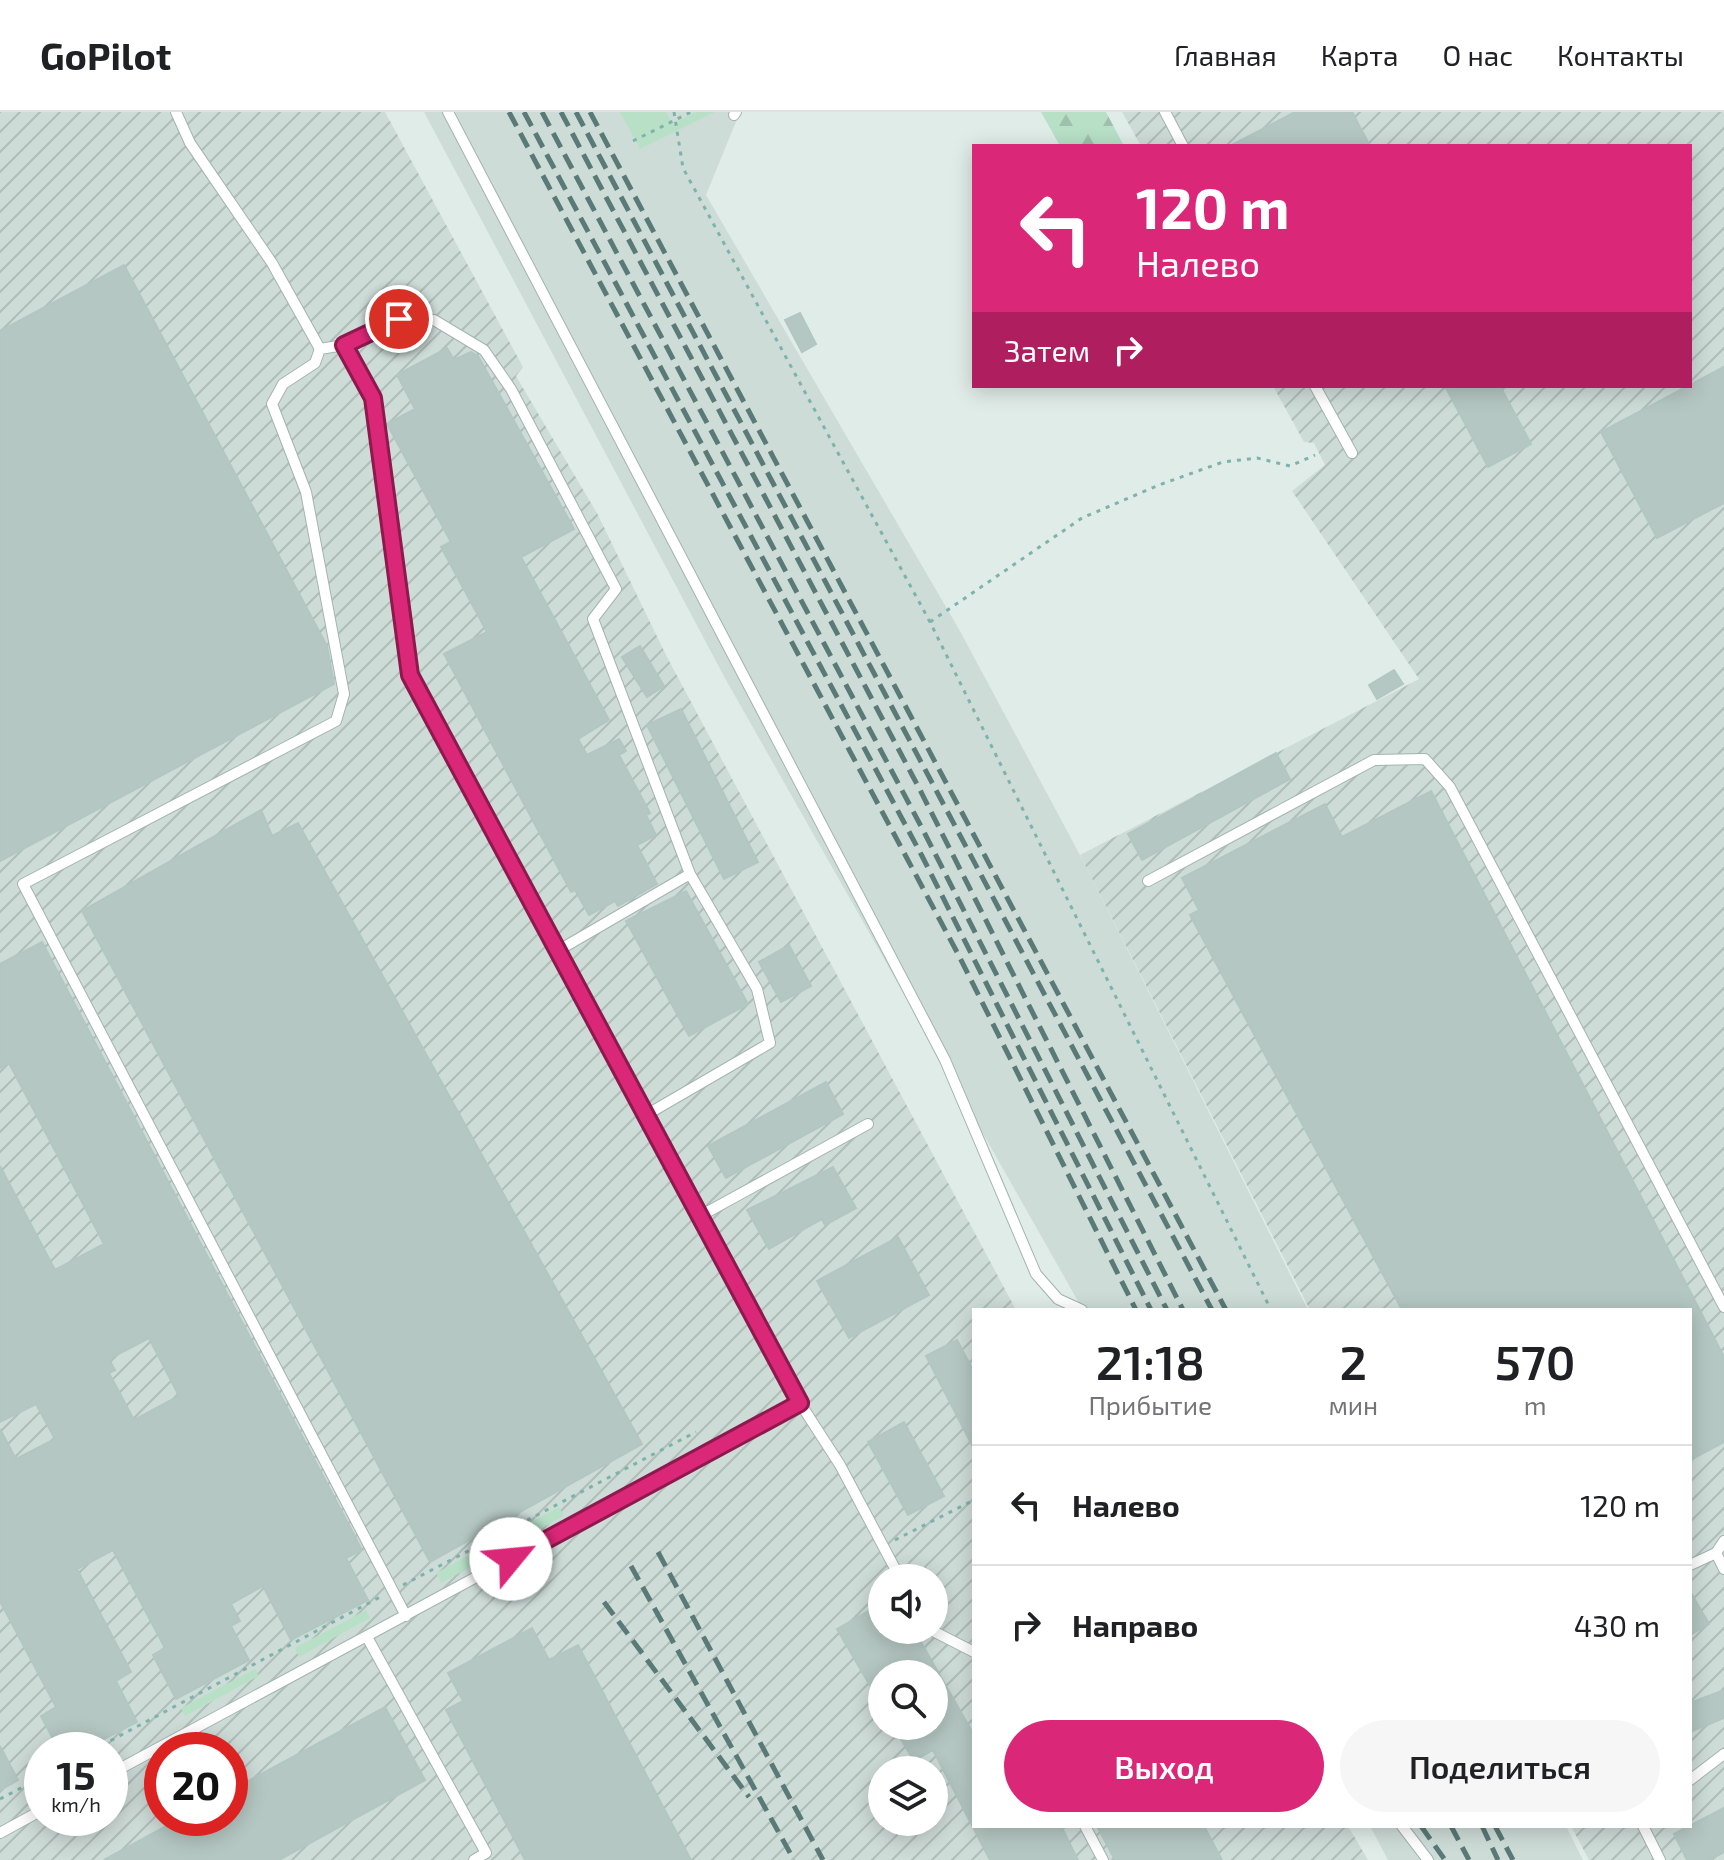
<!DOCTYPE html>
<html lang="ru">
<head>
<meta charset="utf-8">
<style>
	:root { --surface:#fff; --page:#f6f6f6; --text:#202124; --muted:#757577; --line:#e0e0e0; --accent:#db2777 }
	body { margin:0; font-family:"Exo 2",sans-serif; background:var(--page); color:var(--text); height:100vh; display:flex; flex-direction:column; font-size:30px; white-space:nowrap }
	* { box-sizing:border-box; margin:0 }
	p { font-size:26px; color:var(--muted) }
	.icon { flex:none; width:44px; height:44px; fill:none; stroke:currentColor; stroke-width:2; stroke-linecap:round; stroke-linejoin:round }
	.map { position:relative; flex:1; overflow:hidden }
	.sheet { position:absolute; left:972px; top:1196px; width:720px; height:520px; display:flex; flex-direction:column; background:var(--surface); border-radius:0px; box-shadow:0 4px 20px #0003 }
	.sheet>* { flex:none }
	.hud { position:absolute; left:972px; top:32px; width:720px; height:244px; border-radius:0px; box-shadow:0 4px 20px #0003; background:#db2777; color:#fff; overflow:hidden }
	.fabs { position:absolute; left:868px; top:1452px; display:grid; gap:16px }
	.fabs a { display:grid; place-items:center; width:80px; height:80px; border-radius:50%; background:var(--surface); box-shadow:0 4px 20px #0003; font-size:40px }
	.speed { position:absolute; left:24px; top:1620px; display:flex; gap:16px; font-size:40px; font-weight:700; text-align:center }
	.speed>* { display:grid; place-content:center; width:104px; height:104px; border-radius:50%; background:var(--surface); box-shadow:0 4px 20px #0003; line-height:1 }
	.speed small { font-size:20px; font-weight:400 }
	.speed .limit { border:12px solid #d22; background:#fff; color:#111 }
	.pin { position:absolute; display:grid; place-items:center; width:68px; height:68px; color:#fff; margin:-34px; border:4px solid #fff; border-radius:50%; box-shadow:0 2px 8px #0007 }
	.me { position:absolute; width:88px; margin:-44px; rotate:62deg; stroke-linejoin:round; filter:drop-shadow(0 0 6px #0008) }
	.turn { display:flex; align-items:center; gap:28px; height:168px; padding:0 32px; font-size:36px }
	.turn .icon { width:104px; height:104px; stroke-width:2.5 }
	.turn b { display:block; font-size:56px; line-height:68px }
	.then { display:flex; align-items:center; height:76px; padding:0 32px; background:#0003; gap:16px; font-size:30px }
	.eta { display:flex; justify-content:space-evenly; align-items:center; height:136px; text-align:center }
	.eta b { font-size:48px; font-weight:600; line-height:56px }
	.action { display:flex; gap:16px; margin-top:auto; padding:16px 32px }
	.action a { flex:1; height:92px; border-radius:48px; background:var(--accent); color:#fff; font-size:32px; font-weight:600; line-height:92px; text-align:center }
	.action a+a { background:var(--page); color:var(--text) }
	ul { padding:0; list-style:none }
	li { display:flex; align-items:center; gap:24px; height:120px; padding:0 32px; border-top:2px solid var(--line) }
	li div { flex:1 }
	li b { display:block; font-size:30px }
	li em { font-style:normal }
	header { display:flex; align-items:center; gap:48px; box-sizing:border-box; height:112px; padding:0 40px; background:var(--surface); border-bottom:2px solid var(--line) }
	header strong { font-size:38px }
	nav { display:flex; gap:44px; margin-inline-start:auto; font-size:28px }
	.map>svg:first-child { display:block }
	.built { fill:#cedcd8 }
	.industrial { fill:url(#industrial-furrows); fill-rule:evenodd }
	.grass { fill:#b7e0c7 }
	.forest { fill:url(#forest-firs) }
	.building { fill:#b5c7c2; stroke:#b2c7c1; stroke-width:2; fill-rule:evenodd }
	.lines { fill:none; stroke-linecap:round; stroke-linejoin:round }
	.service-casing { stroke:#a2b4b0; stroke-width:12 }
	.path { stroke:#7db3a9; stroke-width:3; stroke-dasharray:4 6; stroke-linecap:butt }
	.service { stroke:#fff; stroke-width:10 }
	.rail { stroke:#597a76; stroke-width:5; stroke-dasharray:16 8; stroke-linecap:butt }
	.route-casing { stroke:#8e194d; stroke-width:20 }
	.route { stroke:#db2777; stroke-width:14 }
</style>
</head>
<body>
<header>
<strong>GoPilot</strong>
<nav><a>Главная</a><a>Карта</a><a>О нас</a><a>Контакты</a></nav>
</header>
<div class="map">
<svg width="1724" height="1748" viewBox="0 0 1724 1748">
	<defs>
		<pattern id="industrial-furrows" width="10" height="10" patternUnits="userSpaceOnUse" patternTransform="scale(2)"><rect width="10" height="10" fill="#cedcd8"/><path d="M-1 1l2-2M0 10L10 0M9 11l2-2" fill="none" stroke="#b0beba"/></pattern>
		<pattern id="forest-firs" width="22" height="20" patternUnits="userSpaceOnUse" patternTransform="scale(2)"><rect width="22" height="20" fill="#b7e0c7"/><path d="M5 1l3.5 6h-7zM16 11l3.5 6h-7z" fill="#9dc1ac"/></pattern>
	</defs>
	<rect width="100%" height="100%" fill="#e0ece8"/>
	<path class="built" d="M424,0H740L706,83L960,519L1080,743L1308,1198H1083L726,568Z
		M1370,1714H1566L1583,1748H1388Z"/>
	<path class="industrial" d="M0,0H385L523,255L516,264L598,403L667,545L1016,1198H974V1714H1348L1368,1748H0ZM882,1466H934V1518H882ZM882,1562H934V1614H882ZM42,1638H110V1706H42ZM162,1638H230V1706H162ZM882,1658H934V1710H882Z
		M1122,0H1724V1748H1589L1571,1714H1690V1198H1310L1080,743L1419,567L1292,379L1325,353L1314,331L1304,330L1273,274H1690V34H1141Z"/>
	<path class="grass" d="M620,0H666L672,12L696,0H715L640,37Z
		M559,1395L564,1404L441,1471L436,1461Z
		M366,1498L370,1506L299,1545L295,1536Z
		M255,1557L259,1564L185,1604L181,1596Z"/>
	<path class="forest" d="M1041,0H1106L1124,34H1060Z"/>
	<path class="building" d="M1295,0H1352L1370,34H1230Z
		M124,153L327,534L334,572L0,749V219Z
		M800,201L816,232L802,240L785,208Z
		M447,236L454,248L471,240L478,244L574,417L521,445L609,608L578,627L587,643L619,627L626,639L619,643L650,701L646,703L656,723L637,733L657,772L618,794L615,789L589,803L575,778L571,780L444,542L487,520L441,435L451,430L387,312L415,297L397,263Z
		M1724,255V391L1657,426L1601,320Z
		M1445,274H1500L1531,332L1488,355Z
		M640,534L664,574L647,585L622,545Z
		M1394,558L1403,572L1377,587L1369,573Z
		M681,597L758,750L724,767L647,613Z
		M1276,641L1290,667L1142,748L1128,722Z
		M1431,679L1724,1245V1330L1690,1348V1198H1402L1190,803L1199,798L1182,766L1325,692L1342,725Z
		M261,698L272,724L298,711L642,1332L430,1450L82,799Z
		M686,779L748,892L689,924L626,809Z
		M42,830L362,1438L346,1446L368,1488L291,1528L263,1474L231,1492L240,1509L231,1514L249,1548L176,1587L153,1543L165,1536L113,1438L77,1457L131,1560L116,1569L137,1610L83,1638H59L41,1604L56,1595L0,1489V1317L16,1347L55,1327L36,1292L0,1310V1054L55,1158L104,1132L9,951L0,956V852ZM149,1226L179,1284L134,1308L109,1261L115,1258L109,1247Z
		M789,833L811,874L781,890L759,850Z
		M826,970L843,1002L726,1066L708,1034Z
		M833,1055L856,1096L825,1113L822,1107L769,1137L747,1098Z
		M898,1125L929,1183L849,1226L817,1169Z
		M957,1228L974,1260V1337L926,1244Z
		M904,1310L944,1384L908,1403L868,1330Z
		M1690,1479L1709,1512L1690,1523Z
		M882,1491V1518H914L974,1623V1714H1061L1078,1748H990L933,1638L914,1649L893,1614H934V1562H882V1594L837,1517Z
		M532,1516L549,1548L578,1533L691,1748H525L446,1598L463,1589L448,1561Z
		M1724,1578V1606L1690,1620V1591Z
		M385,1595L425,1668L279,1748H104L181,1706H230V1679Z
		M0,1634L18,1668L0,1678Z
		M1724,1696V1740L1709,1748H1687L1674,1722Z
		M1097,1714H1204L1222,1748H1115Z"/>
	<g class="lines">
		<g class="service-casing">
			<path id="service" d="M176,0L190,31L272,151L320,237L315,251L283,272L272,292L306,380L344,582L336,609L23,772L406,1504
				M448,0L945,948L1036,1162L1058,1187L1082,1198
				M1165,0L1183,34
				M734,3L736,0
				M344,233L373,286L410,563L800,1291L840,1353L900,1466
				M320,237L344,233L399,207L434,208L484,238L511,277L616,477L593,507L690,762L757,877L770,931L646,1003
				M1315,274L1352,341
				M1148,769L1374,648L1425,647L1450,675L1724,1195
				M559,838L690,762
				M700,1104L868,1012
				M1716,1441L1724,1429
				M1690,1453L1716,1441L1724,1457
				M931,1518L974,1540
				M367,1525L486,1741L474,1748
				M110,1662L800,1291
				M1690,1668L1724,1642
				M1085,1714L1103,1748
				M1402,1714L1428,1748
				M1643,1714L1660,1748
				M0,1721L42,1698"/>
		</g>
		<path class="path" d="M674,0L683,56L930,510L1271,1198
			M633,29L691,0
			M930,510L1082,406L1159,373L1223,350L1257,346L1290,354L1315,343
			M895,1428L974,1388
			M403,1473L696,1320
			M93,1638L382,1484
			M0,1687L42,1665"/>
		<use href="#service" class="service"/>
		<path class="rail" d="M509,0L958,842L1136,1198
			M524,0L922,744L1151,1198
			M542,0L923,718L1167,1198
			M561,0L919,676L1183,1198
			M576,0L1212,1198
			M590,0L1226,1198
			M658,1440L823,1748
			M631,1454L794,1748
			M604,1490L749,1685
			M1421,1714L1445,1748
			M1451,1714L1469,1748
			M1482,1714L1498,1748
			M1495,1714L1513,1748"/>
	</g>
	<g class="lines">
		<g class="route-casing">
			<path id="route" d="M399,207L344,233L373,286L410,563L800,1291L511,1447"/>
		</g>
		<use href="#route" class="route"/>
	</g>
</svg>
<div class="fabs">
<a><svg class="icon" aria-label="sound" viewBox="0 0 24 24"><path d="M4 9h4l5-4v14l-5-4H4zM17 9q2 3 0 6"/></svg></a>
<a><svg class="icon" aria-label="search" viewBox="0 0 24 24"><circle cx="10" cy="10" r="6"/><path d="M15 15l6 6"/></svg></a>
<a><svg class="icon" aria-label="layers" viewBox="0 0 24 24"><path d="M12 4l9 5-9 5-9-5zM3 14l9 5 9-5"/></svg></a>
</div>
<div class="speed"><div>15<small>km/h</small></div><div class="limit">20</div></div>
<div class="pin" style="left:399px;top:207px;background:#d93025"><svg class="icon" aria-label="arrive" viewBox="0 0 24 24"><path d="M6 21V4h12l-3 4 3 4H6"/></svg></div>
<svg class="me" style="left:511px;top:1447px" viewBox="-20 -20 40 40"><circle r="19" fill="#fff"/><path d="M0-13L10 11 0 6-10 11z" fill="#db2777"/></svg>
<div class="hud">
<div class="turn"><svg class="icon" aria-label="left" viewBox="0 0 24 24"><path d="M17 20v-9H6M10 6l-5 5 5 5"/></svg><div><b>120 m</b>Налево</div></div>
<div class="then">Затем<svg class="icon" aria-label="right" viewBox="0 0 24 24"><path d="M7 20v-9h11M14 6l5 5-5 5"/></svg></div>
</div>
<section class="sheet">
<div class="eta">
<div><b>21:18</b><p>Прибытие</p></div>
<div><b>2</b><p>мин</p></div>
<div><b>570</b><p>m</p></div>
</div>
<ul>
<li><svg class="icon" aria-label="left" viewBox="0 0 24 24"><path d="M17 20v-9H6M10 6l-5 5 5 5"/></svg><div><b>Налево</b></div><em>120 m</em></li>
<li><svg class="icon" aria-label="right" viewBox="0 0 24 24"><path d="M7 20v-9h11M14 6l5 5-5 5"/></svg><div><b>Направо</b></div><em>430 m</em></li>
</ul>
<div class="action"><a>Выход</a><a>Поделиться</a></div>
</section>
</div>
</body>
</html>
